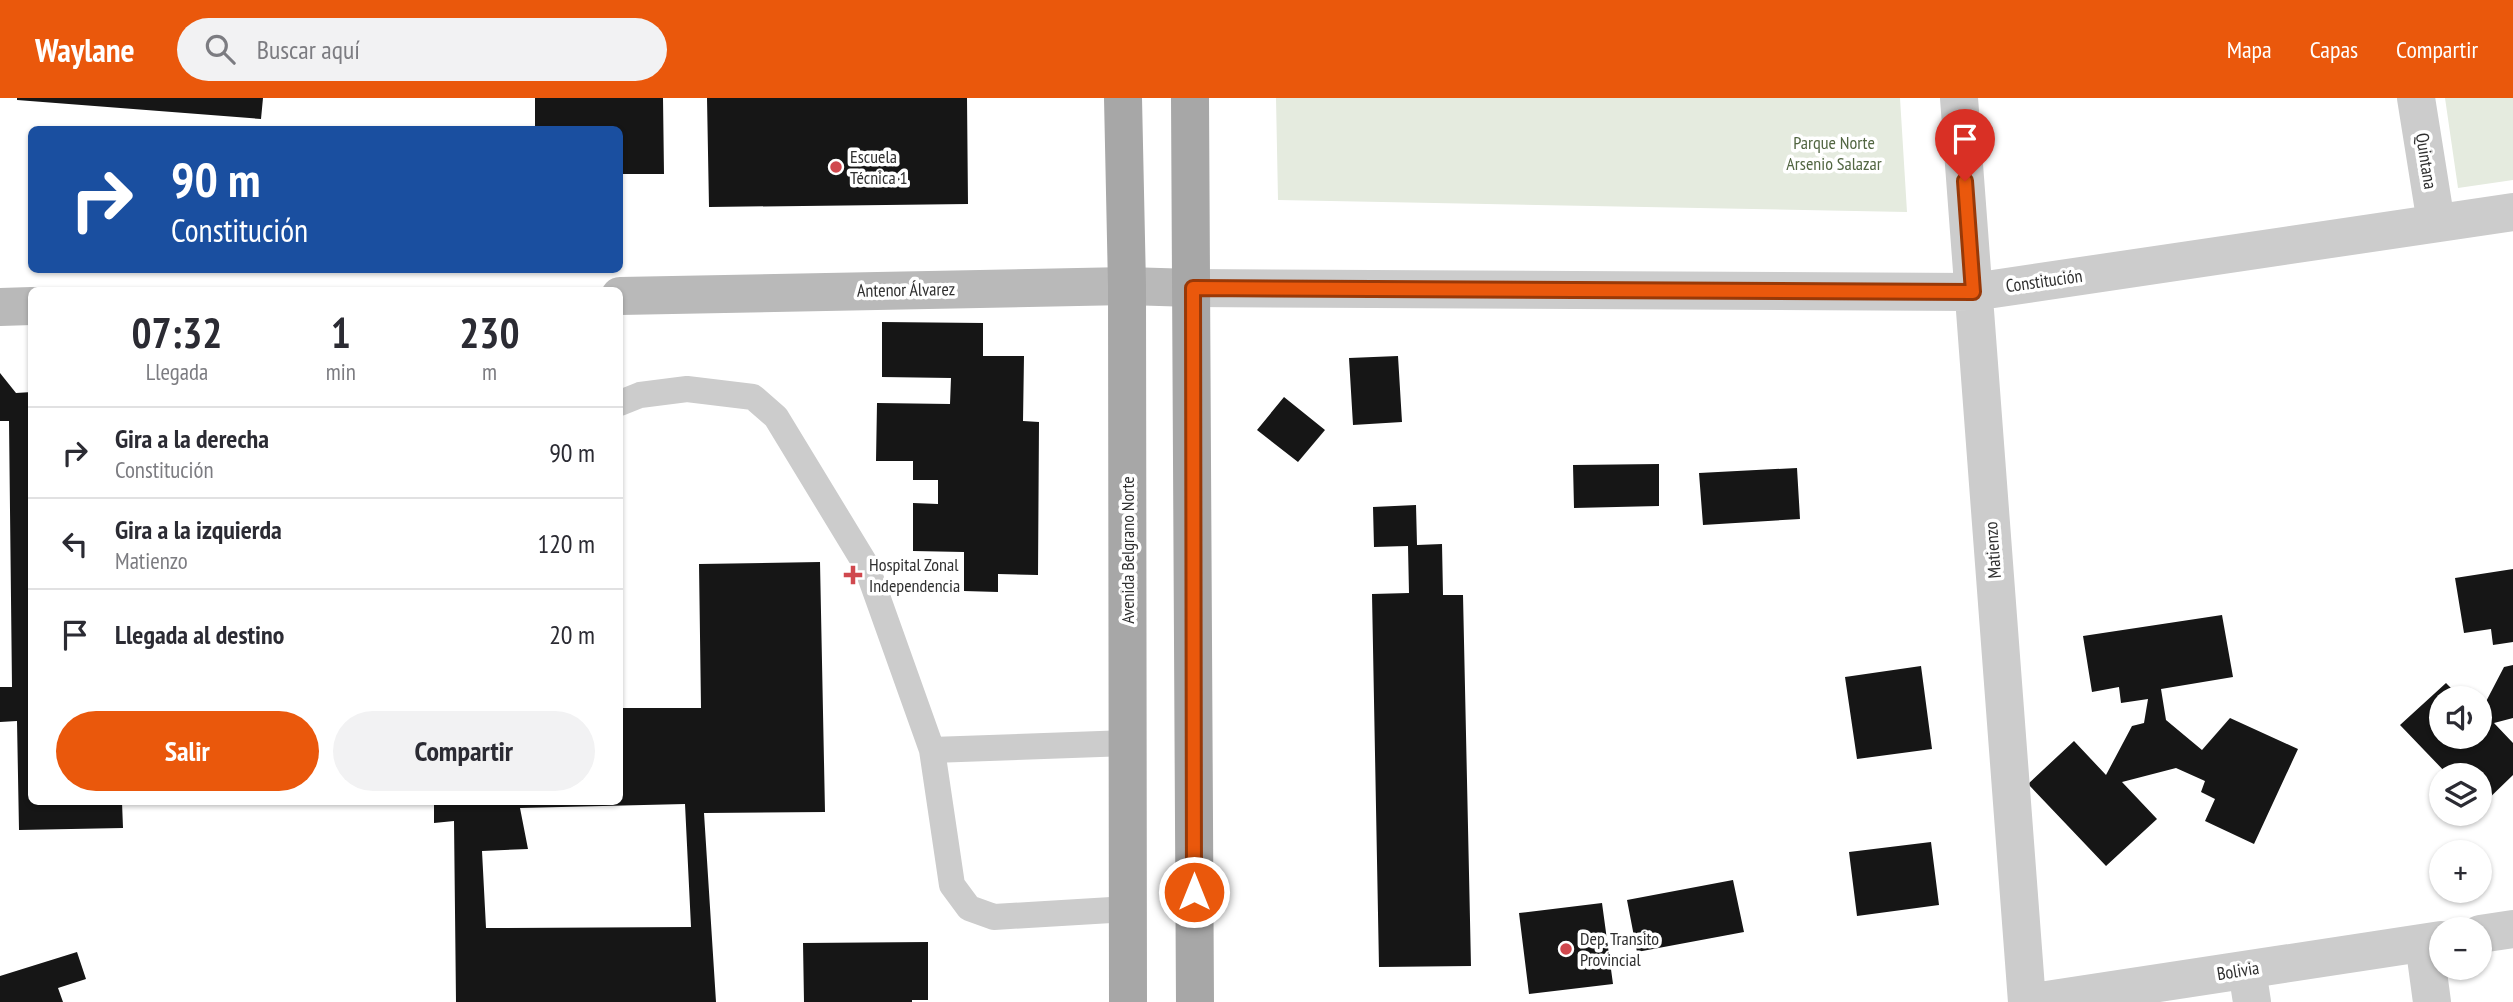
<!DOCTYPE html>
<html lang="es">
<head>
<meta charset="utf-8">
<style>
	:root { --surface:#fff; --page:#f2f2f3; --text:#2b2b33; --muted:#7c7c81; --line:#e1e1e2; --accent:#ea580c }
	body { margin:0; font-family:"PT Sans Narrow",sans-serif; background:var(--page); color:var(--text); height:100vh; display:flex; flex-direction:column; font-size:26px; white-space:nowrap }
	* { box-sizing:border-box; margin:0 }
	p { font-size:23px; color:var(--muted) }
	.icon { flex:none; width:38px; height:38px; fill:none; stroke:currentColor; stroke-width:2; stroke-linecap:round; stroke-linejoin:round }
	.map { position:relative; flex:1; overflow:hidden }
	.side { position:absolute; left:28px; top:189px; width:595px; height:518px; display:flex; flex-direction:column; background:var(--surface); border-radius:10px; box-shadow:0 2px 5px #0004 }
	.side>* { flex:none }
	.guide { position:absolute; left:28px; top:28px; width:595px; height:147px; border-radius:10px; box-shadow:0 2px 5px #0004; background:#1a4fa0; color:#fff; overflow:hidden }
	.fabs { position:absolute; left:2429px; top:588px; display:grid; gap:14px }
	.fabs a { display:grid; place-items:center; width:63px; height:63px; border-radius:50%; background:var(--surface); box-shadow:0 2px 5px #0004; font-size:35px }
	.pin { position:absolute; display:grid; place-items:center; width:60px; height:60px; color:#fff; margin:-72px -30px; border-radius:50% 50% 50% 0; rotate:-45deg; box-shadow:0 0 7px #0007 }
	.pin .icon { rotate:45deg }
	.me { position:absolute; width:77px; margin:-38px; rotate:0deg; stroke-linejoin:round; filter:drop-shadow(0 0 5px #0008) }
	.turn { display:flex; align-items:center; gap:24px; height:147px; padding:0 28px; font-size:32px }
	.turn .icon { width:91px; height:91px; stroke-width:2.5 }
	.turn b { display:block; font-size:49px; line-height:60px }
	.eta { display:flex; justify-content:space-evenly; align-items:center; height:119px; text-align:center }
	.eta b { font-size:42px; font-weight:800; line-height:49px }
	.primary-button { display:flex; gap:14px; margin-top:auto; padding:14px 28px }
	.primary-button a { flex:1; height:80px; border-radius:42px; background:var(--accent); color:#fff; font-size:28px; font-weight:800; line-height:80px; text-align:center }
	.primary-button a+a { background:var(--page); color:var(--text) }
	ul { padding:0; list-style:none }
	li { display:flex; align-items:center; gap:21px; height:91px; padding:0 28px; border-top:2px solid var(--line) }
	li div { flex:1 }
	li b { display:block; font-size:26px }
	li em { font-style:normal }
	header { display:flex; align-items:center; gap:42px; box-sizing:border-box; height:98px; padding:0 35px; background:var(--accent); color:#fff }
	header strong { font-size:33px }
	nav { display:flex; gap:38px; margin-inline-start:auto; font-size:24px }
	.search { width:490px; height:63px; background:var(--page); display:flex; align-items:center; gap:18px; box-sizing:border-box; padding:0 24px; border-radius:38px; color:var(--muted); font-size:26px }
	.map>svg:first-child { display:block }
	.green { fill:#e5ebdf }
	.building { fill:#161616; fill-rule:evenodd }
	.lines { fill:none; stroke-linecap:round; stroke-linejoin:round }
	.service { stroke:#ccc; stroke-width:26 }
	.minor { stroke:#ccc; stroke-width:38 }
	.secondary { stroke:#b9b9b9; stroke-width:38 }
	.primary { stroke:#a7a7a7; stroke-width:38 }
	.route-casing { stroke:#983908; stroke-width:18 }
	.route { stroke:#ea580c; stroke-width:12 }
	.poi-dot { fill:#d0484e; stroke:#fff; stroke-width:2.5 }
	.labels { text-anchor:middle; stroke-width:7; stroke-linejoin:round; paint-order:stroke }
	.park-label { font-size:18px; fill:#526642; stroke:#fff }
	.poi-label { font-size:18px; fill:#2f2f2f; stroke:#fff; text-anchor:start }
	.street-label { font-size:18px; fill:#2f2f2f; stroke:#fff }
</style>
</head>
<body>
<header>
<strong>Waylane</strong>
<div class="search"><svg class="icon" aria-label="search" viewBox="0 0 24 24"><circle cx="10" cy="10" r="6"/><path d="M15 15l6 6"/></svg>Buscar aquí</div>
<nav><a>Mapa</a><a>Capas</a><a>Compartir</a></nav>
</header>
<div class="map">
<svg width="2513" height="904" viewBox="0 0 2513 904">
	<rect width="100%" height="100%" fill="#fff"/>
	<path class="green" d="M1276,0H1900L1907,114L1278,102Z
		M2445,0H2513V82L2458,90Z"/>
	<path class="building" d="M17,0H263L261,21L17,2Z
		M535,0H663L664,76H620V32H535Z
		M707,0H967L968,106L709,109Z
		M882,224L983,225V258H1024L1023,323L1039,324L1038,477L998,476V494L964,493V454L913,453V405L938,406V382H913V363H876L877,305L950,306L951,280L882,279Z
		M1398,258L1402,324L1353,327L1349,260Z
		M0,275L16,295L32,294V704H122L123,730L19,732L17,623L0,624V589H12L9,323H0Z
		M1284,299L1325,332L1298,364L1257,332Z
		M1659,366V408L1574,410L1573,367Z
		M1797,370L1800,421L1703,427L1699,375Z
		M1416,407L1417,447L1442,446L1443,497H1463L1471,868L1379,869L1372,496L1409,495L1408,448L1374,449L1373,409Z
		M820,464L825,714L704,715L716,904H456L454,723L434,725V704H620V610H701L699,466ZM685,706L691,829L486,830L482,753L528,751L520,710Z
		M2513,471V544L2493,547L2491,531L2464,535L2455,480Z
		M2222,517L2233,579L2161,591L2166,622L2202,652L2230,620L2298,651L2254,746L2205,723L2215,701L2201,694L2205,683L2176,670L2122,684L2157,721L2106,768L2028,686L2074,643L2106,677L2132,628L2144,625L2148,601L2121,605L2119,589L2092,594L2083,538Z
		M2513,567V620L2494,625L2513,645V677L2480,709V677H2448L2400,627L2446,585L2461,600H2441V639H2480V615L2504,569Z
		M1921,568L1932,651L1857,661L1845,579Z
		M1931,744L1939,807L1857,818L1849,754Z
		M1733,782L1744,834L1637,854L1627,802Z
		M1602,805L1613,886L1529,896L1519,815Z
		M928,844V902H912V904H804L803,845Z
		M77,854L86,881L58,890L63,904H0V878Z"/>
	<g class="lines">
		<path class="service" d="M620,305L640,297L687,291L753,299L776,319L866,467L932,652L952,787L969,810L994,819L1128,811
			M932,652L1128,645"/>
		<path class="minor" d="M1959,0L2027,904
			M2416,0L2436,125
			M1193,190L1973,194L2513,114
			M2480,836L2513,831
			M2424,845L2432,904
			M2247,872L2252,904
			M2034,904L2441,842"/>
		<path class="secondary" d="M620,198L1127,188L1193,190
			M0,209L32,208"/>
		<path class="primary" d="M1123,0L1127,188L1128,904
			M1190,0L1195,904"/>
	</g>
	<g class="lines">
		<g class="route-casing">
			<path id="route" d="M1194,794L1193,190L1973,194L1965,83"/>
		</g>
		<use href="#route" class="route"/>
	</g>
	<g class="poi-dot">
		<circle cx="836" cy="69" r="7"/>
		<path d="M849.5 466.5h7v7h7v7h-7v7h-7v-7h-7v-7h7z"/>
		<circle cx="1566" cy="851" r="7"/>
	</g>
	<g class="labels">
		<g class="park-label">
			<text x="1834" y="51">Parque Norte<tspan x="1834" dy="21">Arsenio Salazar</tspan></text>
		</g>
		<g class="poi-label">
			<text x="850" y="65">Escuela<tspan x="850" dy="21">Técnica 1</tspan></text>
			<text x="869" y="473">Hospital Zonal<tspan x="869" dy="21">Independencia</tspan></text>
			<text x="1580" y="847">Dep. Transito<tspan x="1580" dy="21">Provincial</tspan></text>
		</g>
		<g class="street-label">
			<text transform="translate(2426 63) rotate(81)" y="6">Quintana</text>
			<text transform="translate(2044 183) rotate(-8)" y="6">Constitución</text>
			<text transform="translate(906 192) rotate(-1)" y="6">Antenor Álvarez</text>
			<text transform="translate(1128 452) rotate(-90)" y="6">Avenida Belgrano Norte</text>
			<text transform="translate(1993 452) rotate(-94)" y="6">Matienzo</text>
			<text transform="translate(2238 873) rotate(-9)" y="6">Bolivia</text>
		</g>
	</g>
</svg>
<div class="fabs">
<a><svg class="icon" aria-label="sound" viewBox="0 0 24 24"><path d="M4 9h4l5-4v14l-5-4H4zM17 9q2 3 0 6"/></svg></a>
<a><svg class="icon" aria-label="layers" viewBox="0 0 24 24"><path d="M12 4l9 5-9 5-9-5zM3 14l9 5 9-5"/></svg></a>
<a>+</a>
<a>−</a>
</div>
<div class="pin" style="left:1965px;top:83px;background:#d93025"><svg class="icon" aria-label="arrive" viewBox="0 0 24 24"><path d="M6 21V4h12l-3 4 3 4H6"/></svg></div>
<svg class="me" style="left:1194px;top:794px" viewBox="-20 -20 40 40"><circle r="17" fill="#ea580c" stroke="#fff" stroke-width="3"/><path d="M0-11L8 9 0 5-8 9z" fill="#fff"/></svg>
<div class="guide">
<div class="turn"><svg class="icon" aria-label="right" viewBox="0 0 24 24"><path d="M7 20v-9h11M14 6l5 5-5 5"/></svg><div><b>90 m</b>Constitución</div></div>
</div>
<section class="side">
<div class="eta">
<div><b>07:32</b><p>Llegada</p></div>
<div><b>1</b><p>min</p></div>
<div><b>230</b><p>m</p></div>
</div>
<ul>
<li><svg class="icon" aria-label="right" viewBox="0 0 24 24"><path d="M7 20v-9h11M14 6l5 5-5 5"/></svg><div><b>Gira a la derecha</b><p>Constitución</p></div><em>90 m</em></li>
<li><svg class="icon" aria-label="left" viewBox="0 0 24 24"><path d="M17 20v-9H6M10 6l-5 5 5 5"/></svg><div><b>Gira a la izquierda</b><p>Matienzo</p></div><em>120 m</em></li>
<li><svg class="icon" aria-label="arrive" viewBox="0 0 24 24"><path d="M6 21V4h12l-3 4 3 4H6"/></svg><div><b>Llegada al destino</b></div><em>20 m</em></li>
</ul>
<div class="primary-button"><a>Salir</a><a>Compartir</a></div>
</section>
</div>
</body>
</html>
